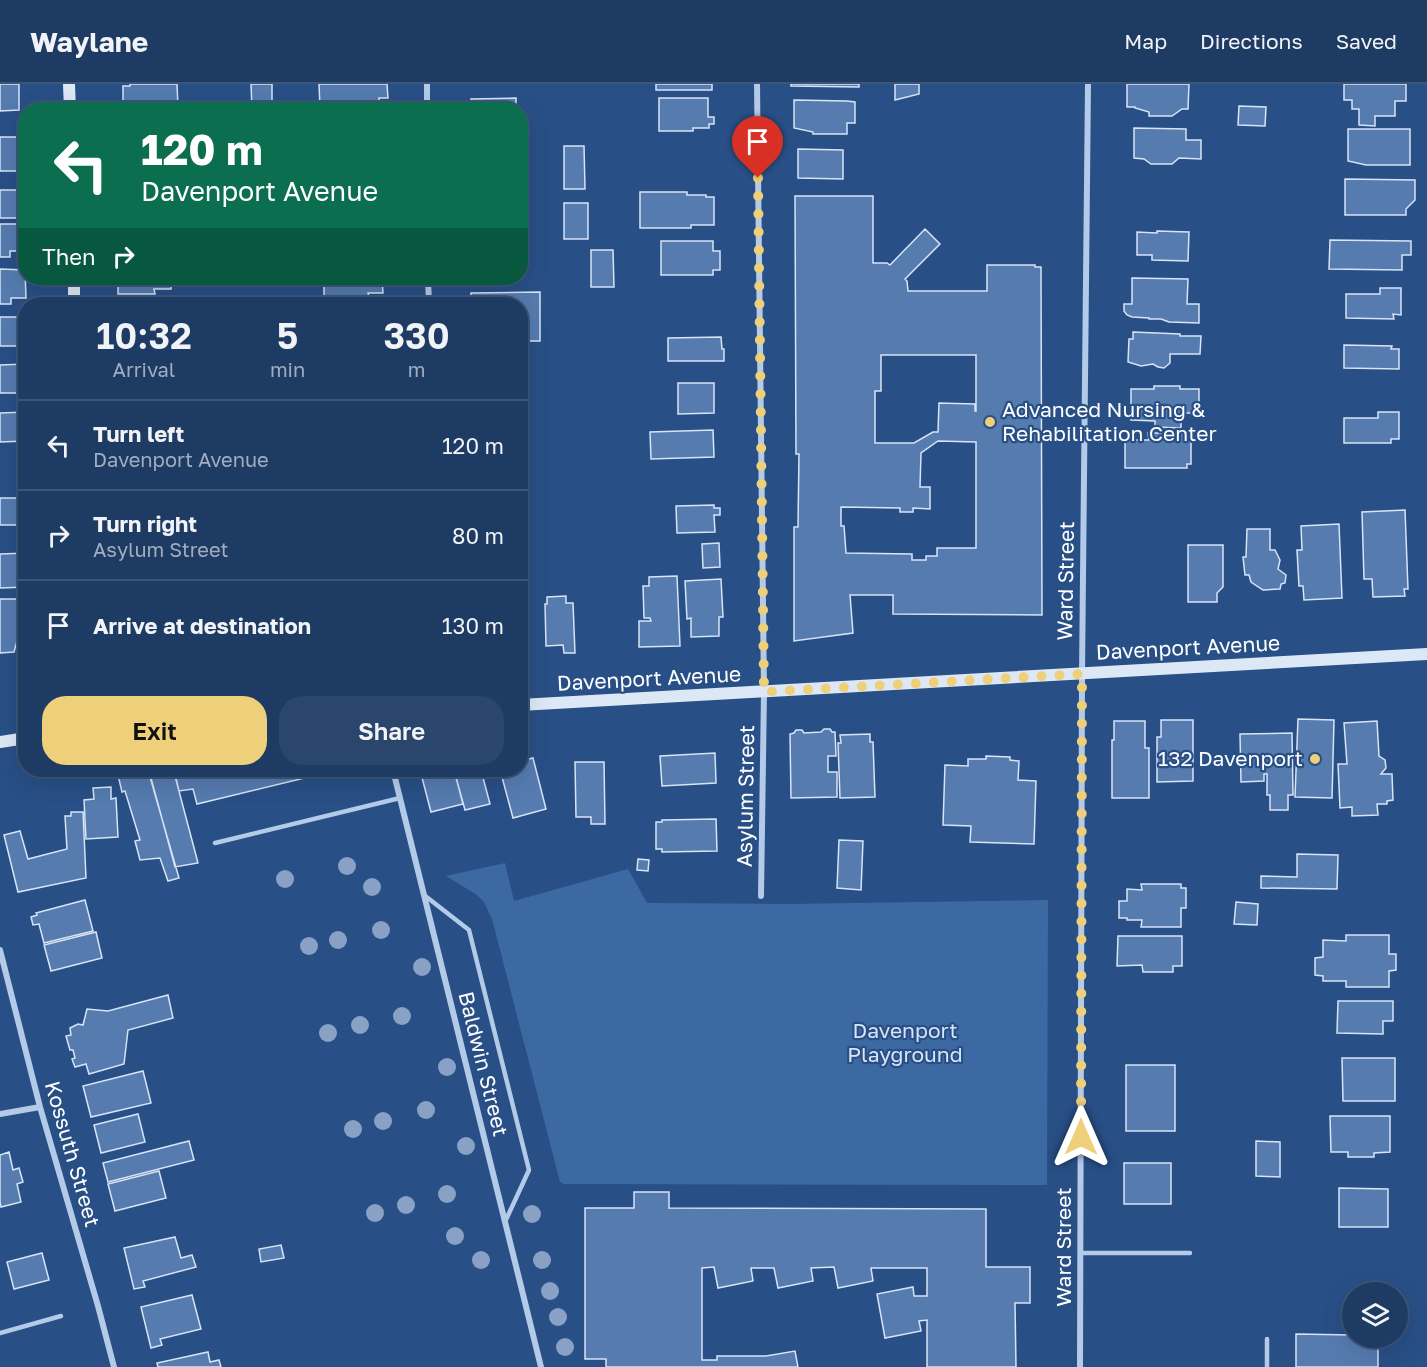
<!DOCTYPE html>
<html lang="en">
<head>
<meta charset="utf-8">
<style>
	:root { --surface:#1e3b64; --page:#2b466d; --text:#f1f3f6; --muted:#a1adbf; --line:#3c5578; --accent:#efd07a }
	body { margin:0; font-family:"Golos Text",sans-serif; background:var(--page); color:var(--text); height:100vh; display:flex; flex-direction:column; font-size:22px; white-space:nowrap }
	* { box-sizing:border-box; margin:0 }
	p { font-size:20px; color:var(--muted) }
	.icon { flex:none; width:33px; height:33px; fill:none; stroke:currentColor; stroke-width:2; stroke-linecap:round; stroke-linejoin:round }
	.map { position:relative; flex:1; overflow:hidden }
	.drawer { position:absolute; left:18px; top:213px; width:510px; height:480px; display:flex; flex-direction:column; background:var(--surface); border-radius:24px; box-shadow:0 6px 24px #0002,0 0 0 2px var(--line) }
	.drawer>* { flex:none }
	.hud { position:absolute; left:18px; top:18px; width:510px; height:183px; border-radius:24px; box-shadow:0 6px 24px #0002,0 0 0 2px var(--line); background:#0b6e4f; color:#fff; overflow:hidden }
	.buttons { position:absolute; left:1342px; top:1198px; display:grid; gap:12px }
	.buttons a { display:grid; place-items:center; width:66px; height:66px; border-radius:50%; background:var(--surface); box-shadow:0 6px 24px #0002,0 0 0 2px var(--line); font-size:30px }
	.pin { position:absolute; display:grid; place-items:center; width:51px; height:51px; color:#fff; margin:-62px -26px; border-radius:50% 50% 50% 0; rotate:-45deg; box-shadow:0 0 6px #0007 }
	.pin .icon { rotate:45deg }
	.me { position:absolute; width:66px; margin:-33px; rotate:0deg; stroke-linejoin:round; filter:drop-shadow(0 0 4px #0008) }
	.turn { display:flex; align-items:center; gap:21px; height:126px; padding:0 24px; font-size:27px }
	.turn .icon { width:78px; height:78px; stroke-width:2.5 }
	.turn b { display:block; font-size:42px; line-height:51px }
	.then { display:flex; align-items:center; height:57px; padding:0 24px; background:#0003; gap:12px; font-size:22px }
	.eta { display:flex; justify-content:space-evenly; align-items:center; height:102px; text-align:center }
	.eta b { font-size:36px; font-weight:600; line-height:42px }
	.primary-button { display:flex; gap:12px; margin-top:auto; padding:12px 24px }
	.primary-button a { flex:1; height:69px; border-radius:24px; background:var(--accent); color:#111; font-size:24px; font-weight:600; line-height:69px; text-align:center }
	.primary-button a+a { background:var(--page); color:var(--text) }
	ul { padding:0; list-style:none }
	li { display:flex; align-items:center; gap:18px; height:90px; padding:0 24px; border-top:2px solid var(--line) }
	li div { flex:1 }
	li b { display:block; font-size:22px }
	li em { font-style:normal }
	header { display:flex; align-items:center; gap:36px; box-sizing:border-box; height:84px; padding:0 30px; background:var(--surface); border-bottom:2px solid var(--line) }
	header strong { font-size:28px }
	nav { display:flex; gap:33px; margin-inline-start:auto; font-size:21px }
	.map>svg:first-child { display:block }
	.green { fill:#3d69a2 }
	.building { fill:#557baf; stroke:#d7e4f6; stroke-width:1.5; fill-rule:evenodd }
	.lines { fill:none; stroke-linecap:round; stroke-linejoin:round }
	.service { stroke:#b3cae8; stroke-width:4.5 }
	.minor { stroke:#b3cae8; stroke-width:6 }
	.secondary { stroke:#dde8f7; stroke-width:12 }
	.tree { fill:#88a1c4 }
	.route { stroke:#efd07a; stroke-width:10; stroke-dasharray:0 18 }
	.poi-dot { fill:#efd07a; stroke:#284f86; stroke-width:2 }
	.labels { text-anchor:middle; stroke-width:4.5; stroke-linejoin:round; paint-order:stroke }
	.poi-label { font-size:21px; fill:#fff; stroke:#284f86; text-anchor:start }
	.street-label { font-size:21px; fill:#fff; stroke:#284f86 }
	.park-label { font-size:21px; fill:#d7e4f6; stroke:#284f86 }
</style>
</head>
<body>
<header>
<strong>Waylane</strong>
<nav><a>Map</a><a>Directions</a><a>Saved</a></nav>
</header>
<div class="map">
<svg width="1427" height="1283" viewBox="0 0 1427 1283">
	<rect width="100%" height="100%" fill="#284f86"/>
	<path class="green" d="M505,779L514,817L628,785L647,819L790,820L1048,816L1047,1101L564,1100L560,1098L492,835L484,818L477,811L446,792Z"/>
	<path class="building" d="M0,0H19V26L0,27Z
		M130,0H177L178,23L130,24V21H123V2H130Z
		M251,0H272V26H252Z
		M319,0H387L388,14H379V18L362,19V23L320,24Z
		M656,0H712V6H656Z
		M791,0H859V3L791,2Z
		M895,0H919V10L895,16Z
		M1127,0H1189L1188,25H1182L1172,32H1149V28L1135,24V23H1127Z
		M1344,0H1406V17H1395V32H1375V42L1359,41V25H1352V16H1344Z
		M516,14V26H471V15Z
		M659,14H708V33H714V40H709V44H693V47H659Z
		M794,16L847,17L855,18V39H847V50H813V48L794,44Z
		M1239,22L1266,23L1265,42L1238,41Z
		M1134,44L1186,45V56H1201V75L1179,74L1172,80H1151L1144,75L1134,74Z
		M1348,45H1410V81H1366L1348,77Z
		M0,53H19L20,87H0Z
		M564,62H584L585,105H564Z
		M798,65L843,66V95L798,94Z
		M1345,95L1415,96V116L1406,125V131H1345Z
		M0,106H26V134H0Z
		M640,108H687V111H706V113H714V141H691V144H640Z
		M795,112H873V179H887L890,181L925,145L940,160L905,195L907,197L908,207H987V181H1035V183H1041L1042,531L893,530V511H850L853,549L794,557V443H798L799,370H796ZM881,271H976V327H975V320L939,319L938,348H933L914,359H875V307H881ZM938,357L976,358V464H937V472H926V476H912V470L846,469L844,442H841V423L900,424V428H913V424L930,425V403H920L921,369Z
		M564,119H588V155H564Z
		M0,140H26V167H10V173H0Z
		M1157,147L1189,148L1188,177L1152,176V171H1137V148L1157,149Z
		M1330,156L1411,157V171H1402V186L1329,185Z
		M520,157H524V192H520Z
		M661,157H713V167H720V186H713V191H661Z
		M591,166H613L614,203H591Z
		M0,185L25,186L26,214H11V220H0Z
		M118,194H171V205H154L155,210H118Z
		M324,194H382L383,209H368L369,213L324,214Z
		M1132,194L1188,195L1187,220H1199V239L1169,238L1161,235H1149V234L1132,233L1127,231L1124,227V220H1132Z
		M1380,204H1401V231L1393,230L1394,235L1346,234V210H1380Z
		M540,208V257H520V220H471V209Z
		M0,233H26V262H0Z
		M1133,248L1180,250V252H1201L1200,270H1170V279L1164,284L1158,283L1153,280L1141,282L1128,278L1129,255H1133Z
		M721,253L722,265H724V277H668V254Z
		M1344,261L1392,262L1391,265H1399V285L1344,284Z
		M520,265H527L528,298H520Z
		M25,280L26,309H0V281Z
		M678,299H714V329L678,330Z
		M520,300H527L528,334H520Z
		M1154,302H1180V305H1199V329H1181V344L1155,343V337L1131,336V305H1154Z
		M26,328V357L0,358V329Z
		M1378,328H1399V355H1391V359H1344V334H1378Z
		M520,338H528L529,371H520Z
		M713,346L714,373L651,375L650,348Z
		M1148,349H1187V352H1191V380H1187V384H1125V356H1149Z
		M520,374H527L528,410H520Z
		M0,414H26V441H0Z
		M714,421V424H720V431H714L715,448L677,449L676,422Z
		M1405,426L1408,505H1404L1405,512L1373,513L1372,495H1364L1362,428Z
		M1339,440L1342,514L1304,516L1303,502H1299L1297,466H1302L1301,442Z
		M1247,445H1270V466H1275L1280,476L1278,485L1286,491L1285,499L1281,500L1280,505L1263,506L1251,498L1249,491H1245L1243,473H1246Z
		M719,459L720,483L703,484L702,460Z
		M1188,461H1223V503L1217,509V518H1188Z
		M26,469V503L0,504V470Z
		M677,492L680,562L639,563V537H651L650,534H644L643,502H649V493Z
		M721,495L723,533H719V552L691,553V534L687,535L685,497Z
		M566,512V519H573L575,569H564L563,561L546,562L545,520H547V513Z
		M0,515H19V550L14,568L0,569Z
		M1298,635L1334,636L1332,714L1295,713Z
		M1161,636H1193V697L1157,698V653H1161Z
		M1114,637H1145V664H1149V714H1112V656H1114Z
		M1377,637L1379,672L1385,676L1386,684L1381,690H1392L1393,716L1387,717V720H1377L1378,731L1352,732V723L1340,724L1338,680H1347L1344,639Z
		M824,645H830L832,648H835L836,672H828V688H837V713L791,714L790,650L794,649L796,646H802L804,649L821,648Z
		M1292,649L1293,711H1288V726H1270V711H1267V690H1264V697L1241,698L1240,650Z
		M870,650V658H873L875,713L840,714L838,659H841L840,651Z
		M715,669L716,699L662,702L660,672Z
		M986,672L1010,673V676L1019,677L1018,696L1036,697L1034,760L970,758L971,742L943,741L945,681L968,682V675H986Z
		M533,674L546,725L513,734L502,693L498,694L496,686H520V677Z
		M575,678H604L605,740H591V733H576Z
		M131,686H148L179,794L168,797L160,774L140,776L135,757L140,756L125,707L122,708L117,687Z
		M174,686H316L317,691L197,720L193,705L179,707Z
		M420,686H454L463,720L431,728Z
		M454,686H481L490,720L465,726Z
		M175,692L198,779L175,783L151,694Z
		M111,703V715L116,714L118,753L86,755L84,716L94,715L93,704Z
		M71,728H83L86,794L18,808L4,751L20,747L28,775L67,765L65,732H71Z
		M716,735L717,767L662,768V765H656V738H662V736Z
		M839,756L863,757L861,806L837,804Z
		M1297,770L1338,771L1337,805L1261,804V792L1297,793Z
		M638,775L649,776L648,787L637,786Z
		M1141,800H1181V804H1186V824H1181V843H1141L1142,836H1127V834H1119V817H1127V805L1142,806Z
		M85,816L93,847L44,859L39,840L33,841L31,833L37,831L36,829Z
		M1236,818L1258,820L1257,841L1234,840Z
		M96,848L102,874L51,887L44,861Z
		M1346,851H1389V870H1396V886L1389,887V903H1346V897H1323V892L1315,891V874L1323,873V856L1346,857Z
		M1118,852H1182V882H1173V888H1143L1142,881L1117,882Z
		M168,911L173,934L128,946L124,980L89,990L86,980L75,983L72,975L75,974L73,966H70L66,952L71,951L70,944L78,940L83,941L87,925L108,927Z
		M1338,917H1393V937H1383V950L1337,949Z
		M1342,974H1395V1017H1343Z
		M1126,981H1175V1047H1126Z
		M143,987L151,1019L91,1033L83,1002Z
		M138,1030L145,1058L101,1069L94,1041Z
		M1330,1032H1390V1068L1374,1069V1073H1348V1068H1331Z
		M189,1057L194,1076L108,1098L103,1079Z
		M1256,1057L1280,1058V1093L1256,1092Z
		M9,1068L13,1086L19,1084L23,1098L17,1100L21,1118L1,1123L0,1118V1071Z
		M1124,1079H1171V1120H1124Z
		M159,1087L166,1114L115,1127L108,1100Z
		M1339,1104L1388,1105V1143H1339Z
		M634,1108H669V1124L986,1125V1183H1030V1219H1015L1016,1283H927V1236L919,1237L921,1247L885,1254L877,1210L913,1203L914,1212H927V1184H871L873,1197L838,1204L834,1183L811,1184L813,1197L778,1204L774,1184H751L753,1197L718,1204L714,1183L702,1184V1276H717V1272H766L795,1267L798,1283H606V1275H585V1124H634Z
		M175,1153L181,1174L192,1171L196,1183L143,1197L145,1203L134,1205L124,1164Z
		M281,1161L284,1174L261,1178L259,1165Z
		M42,1169L49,1196L14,1205L7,1178Z
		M192,1211L201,1245L160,1255L162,1261L151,1264L141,1223Z
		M1296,1250L1353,1251V1254H1378V1283H1296Z
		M208,1268L210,1278L219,1276L221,1283H158L157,1279Z"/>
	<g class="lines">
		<path class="service" d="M215,759L400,714
			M424,811L469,846L529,1086L505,1138
			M1081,1169H1190
			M0,1249L61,1232
			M1267,1255V1283"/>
		<path class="minor" d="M427,0V26
			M757,0L764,608L761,812
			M428,194L429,220
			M393,686L541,1283
			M0,866L40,1023L98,1222L114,1283
			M0,1030L40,1023
			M1080,1283L1082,590L1088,0"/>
		<path class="secondary" d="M69,0L70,26
			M74,194V220
			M520,621L1427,570
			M0,658L26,654"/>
	</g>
	<g class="tree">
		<circle cx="347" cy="782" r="9"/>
		<circle cx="285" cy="795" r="9"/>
		<circle cx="372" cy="803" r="9"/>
		<circle cx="381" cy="846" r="9"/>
		<circle cx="338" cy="856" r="9"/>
		<circle cx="309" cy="862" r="9"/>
		<circle cx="422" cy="883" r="9"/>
		<circle cx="402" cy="932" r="9"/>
		<circle cx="360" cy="941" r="9"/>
		<circle cx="328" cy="949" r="9"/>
		<circle cx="447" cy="983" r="9"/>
		<circle cx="426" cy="1026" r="9"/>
		<circle cx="383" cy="1037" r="9"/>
		<circle cx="353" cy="1045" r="9"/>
		<circle cx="466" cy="1062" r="9"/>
		<circle cx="447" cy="1110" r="9"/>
		<circle cx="406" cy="1121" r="9"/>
		<circle cx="375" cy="1129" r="9"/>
		<circle cx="532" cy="1130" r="9"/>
		<circle cx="455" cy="1152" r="9"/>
		<circle cx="481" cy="1176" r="9"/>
		<circle cx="542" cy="1176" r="9"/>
		<circle cx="550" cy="1207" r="9"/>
		<circle cx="558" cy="1233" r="9"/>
		<circle cx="565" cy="1263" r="9"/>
	</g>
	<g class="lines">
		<path class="route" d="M758,94L764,608L1082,590L1081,1053"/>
	</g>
	<g class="poi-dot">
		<circle cx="990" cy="338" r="6"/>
		<circle cx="1315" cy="675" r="6"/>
	</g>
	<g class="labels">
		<g class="poi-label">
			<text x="1002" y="333">Advanced Nursing &amp;<tspan x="1002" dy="24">Rehabilitation Center</tspan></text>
			<text x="1303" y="682" text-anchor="end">132 Davenport</text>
		</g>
		<g class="street-label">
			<text transform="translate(1066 497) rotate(-89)" y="7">Ward Street</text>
			<text transform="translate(1188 564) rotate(-3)" y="7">Davenport Avenue</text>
			<text transform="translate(649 595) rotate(-3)" y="7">Davenport Avenue</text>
			<text transform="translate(746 712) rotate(-89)" y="7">Asylum Street</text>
			<text transform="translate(483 980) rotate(76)" y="7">Baldwin Street</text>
			<text transform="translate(72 1070) rotate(74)" y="7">Kossuth Street</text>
			<text transform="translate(1064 1163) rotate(-90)" y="7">Ward Street</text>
		</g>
		<g class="park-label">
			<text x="905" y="954">Davenport<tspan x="905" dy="24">Playground</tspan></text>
		</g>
	</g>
</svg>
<div class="buttons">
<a><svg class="icon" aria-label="layers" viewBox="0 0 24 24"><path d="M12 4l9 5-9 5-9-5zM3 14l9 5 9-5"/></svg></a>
</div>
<div class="pin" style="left:758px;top:94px;background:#d93025"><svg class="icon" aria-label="arrive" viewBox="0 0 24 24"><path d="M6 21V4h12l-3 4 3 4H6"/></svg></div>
<svg class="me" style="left:1081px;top:1053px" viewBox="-20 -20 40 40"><path d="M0-17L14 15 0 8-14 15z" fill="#efd07a" stroke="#fff" stroke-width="4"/></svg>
<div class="hud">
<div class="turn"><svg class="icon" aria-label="left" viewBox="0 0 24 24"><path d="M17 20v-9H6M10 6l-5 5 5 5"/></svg><div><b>120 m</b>Davenport Avenue</div></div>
<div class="then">Then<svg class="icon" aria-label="right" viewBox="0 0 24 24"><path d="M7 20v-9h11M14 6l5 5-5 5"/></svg></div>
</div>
<section class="drawer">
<div class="eta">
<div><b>10:32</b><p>Arrival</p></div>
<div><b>5</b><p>min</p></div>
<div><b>330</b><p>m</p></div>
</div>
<ul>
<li><svg class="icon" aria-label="left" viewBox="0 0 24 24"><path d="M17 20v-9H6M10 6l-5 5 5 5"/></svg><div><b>Turn left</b><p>Davenport Avenue</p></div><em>120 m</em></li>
<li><svg class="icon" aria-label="right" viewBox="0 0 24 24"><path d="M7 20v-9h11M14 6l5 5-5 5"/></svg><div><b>Turn right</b><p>Asylum Street</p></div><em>80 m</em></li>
<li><svg class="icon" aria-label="arrive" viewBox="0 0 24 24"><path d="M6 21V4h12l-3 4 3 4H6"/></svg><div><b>Arrive at destination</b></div><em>130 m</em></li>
</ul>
<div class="primary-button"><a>Exit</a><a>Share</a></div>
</section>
</div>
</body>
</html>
